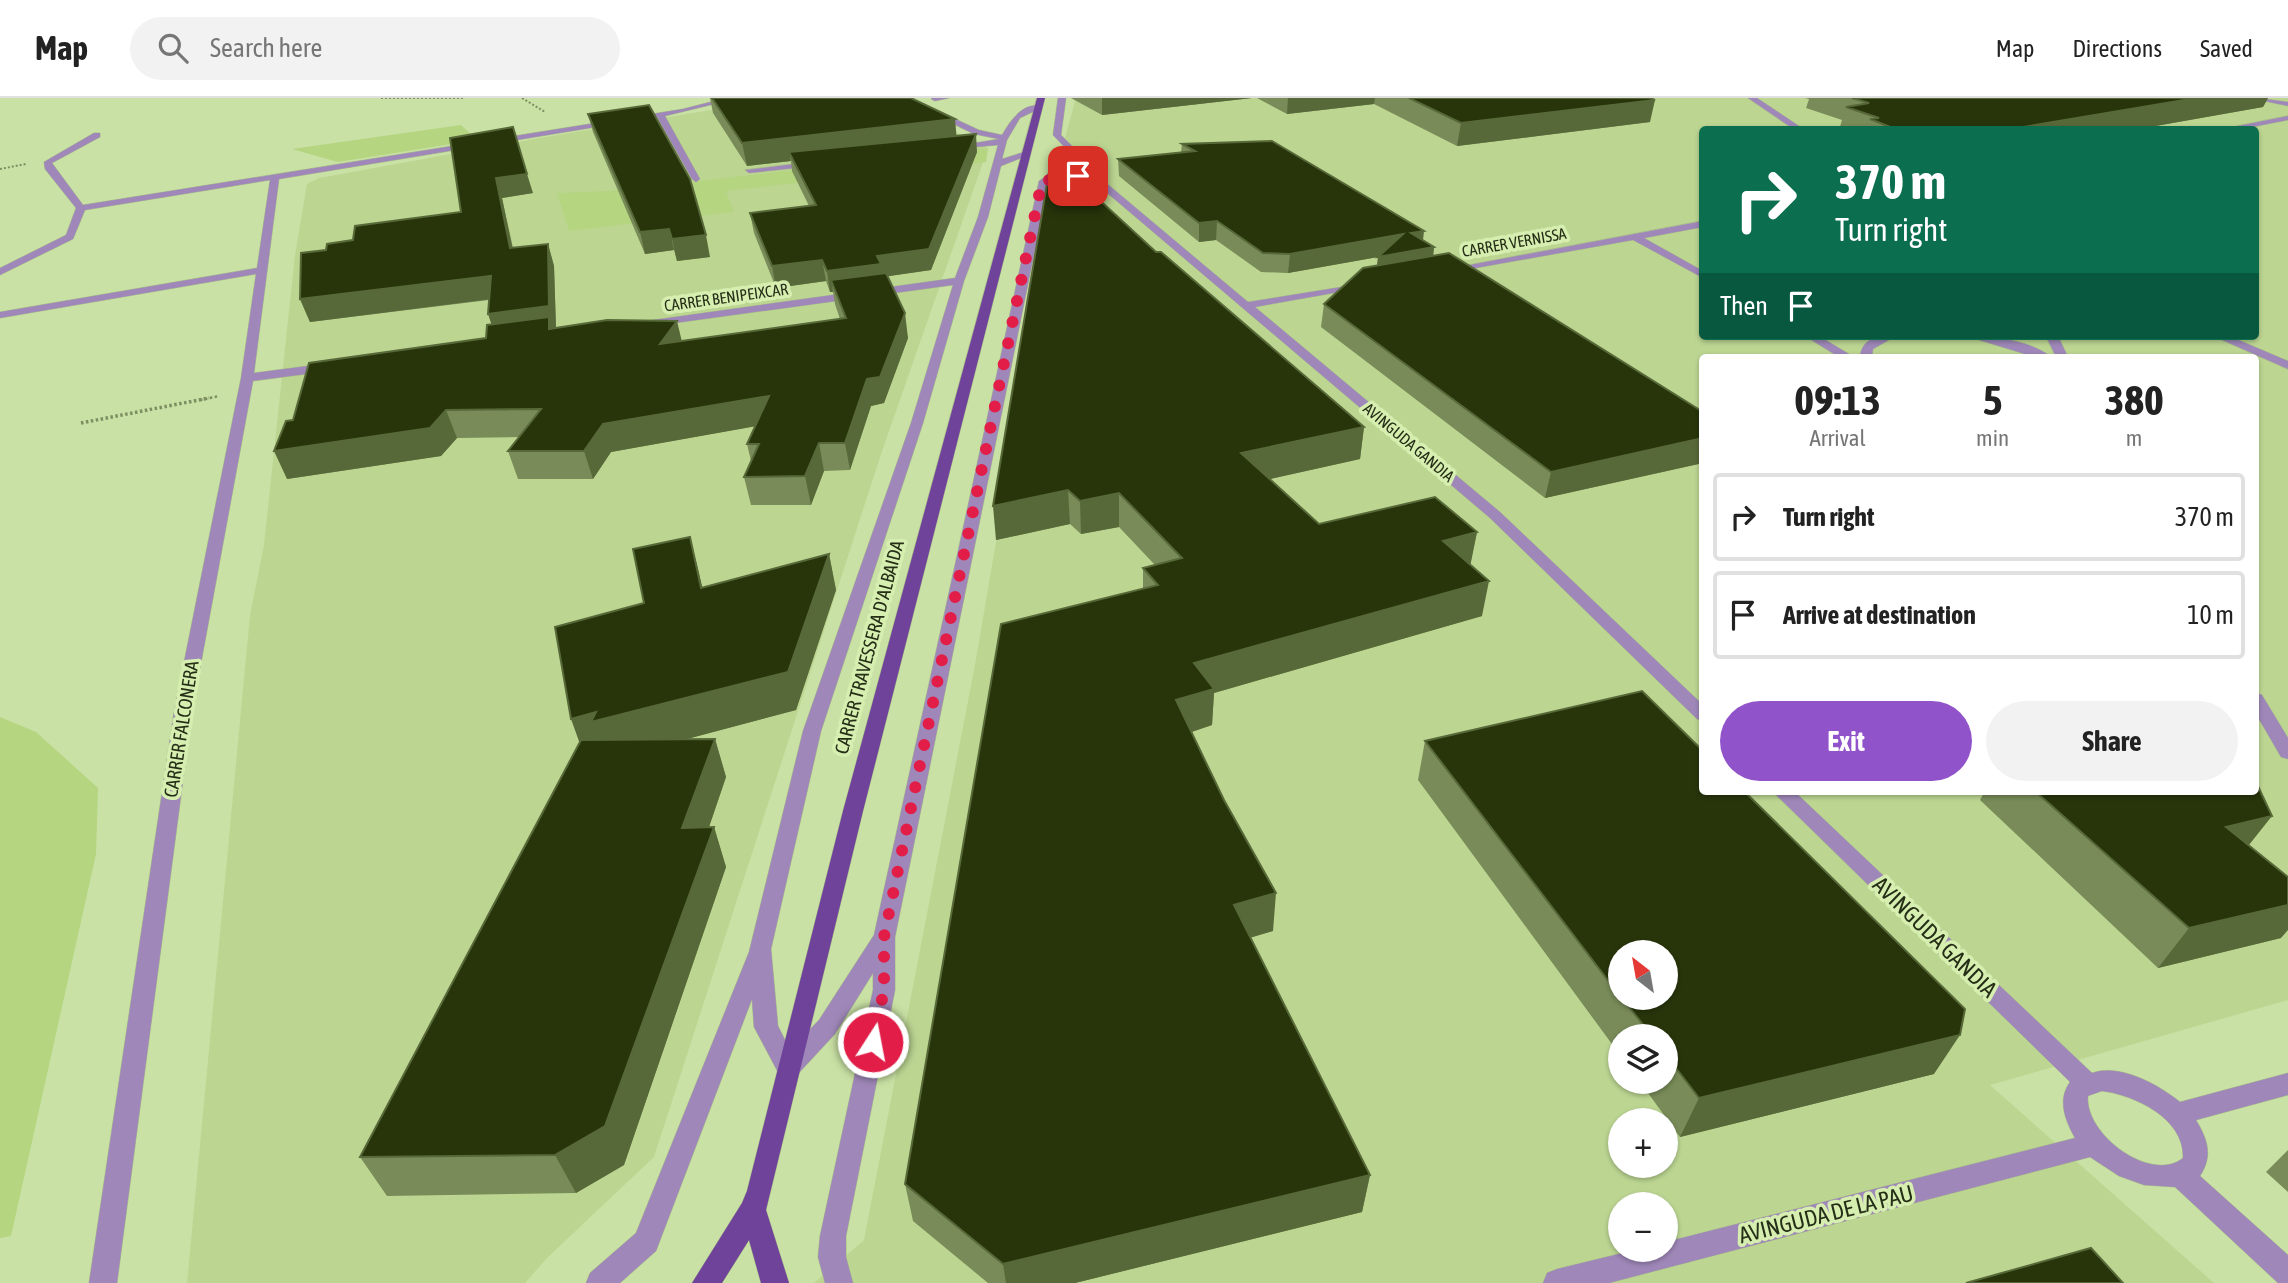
<!DOCTYPE html>
<html lang="en">
<head>
<meta charset="utf-8">
<style>
	:root { --surface:#fff; --page:#f2f2f2; --text:#222; --muted:#767676; --line:#e0e0e0; --accent:#9153c9 }
	body { margin:0; font-family:"Asap Condensed",sans-serif; background:var(--page); color:var(--text); height:100vh; display:flex; flex-direction:column; font-size:26px; white-space:nowrap }
	* { box-sizing:border-box; margin:0 }
	p { font-size:23px; color:var(--muted) }
	.icon { flex:none; width:38px; height:38px; fill:none; stroke:currentColor; stroke-width:2; stroke-linecap:round; stroke-linejoin:round }
	.map { position:relative; flex:1; overflow:hidden }
	.side { position:absolute; left:1699px; top:256px; width:560px; height:441px; display:flex; flex-direction:column; background:var(--surface); border-radius:7px; box-shadow:0 2px 5px #0004 }
	.side>* { flex:none }
	.hud { position:absolute; left:1699px; top:28px; width:560px; height:214px; border-radius:7px; box-shadow:0 2px 5px #0004; background:#0b6e4f; color:#fff; overflow:hidden }
	.needle { width:46px; rotate:329deg }
	.tools { position:absolute; left:1608px; top:842px; display:grid; gap:14px }
	.tools a { display:grid; place-items:center; width:70px; height:70px; border-radius:50%; background:var(--surface); box-shadow:0 2px 5px #0004; font-size:35px }
	.pin { position:absolute; display:grid; place-items:center; width:60px; height:60px; color:#fff; margin:-30px; border-radius:14px; box-shadow:0 4px 10px #0006 }
	.me { position:absolute; width:77px; margin:-38px; rotate:11deg; stroke-linejoin:round; filter:drop-shadow(0 0 5px #0008) }
	.turn { display:flex; align-items:center; gap:24px; height:147px; padding:0 21px; font-size:32px }
	.turn .icon { width:91px; height:91px; stroke-width:2.5 }
	.turn b { display:block; font-size:49px; line-height:60px }
	.then { display:flex; align-items:center; height:66px; padding:0 21px; background:#0003; gap:14px; font-size:26px }
	.eta { display:flex; justify-content:space-evenly; align-items:center; height:119px; text-align:center }
	.eta b { font-size:42px; font-weight:700; line-height:49px }
	.action { display:flex; gap:14px; margin-top:auto; padding:14px 21px }
	.action a { flex:1; height:80px; border-radius:42px; background:var(--accent); color:#fff; font-size:28px; font-weight:700; line-height:80px; text-align:center }
	.action a+a { background:var(--page); color:var(--text) }
	ul { padding:0; list-style:none }
	li { display:flex; align-items:center; gap:21px; height:88px; margin:0 14px 10px; padding:0 7px; border:4px solid var(--line); border-radius:7px }
	li div { flex:1 }
	li b { display:block; font-size:26px }
	li em { font-style:normal }
	header { display:flex; align-items:center; gap:42px; box-sizing:border-box; height:98px; padding:0 35px; background:var(--surface); border-bottom:2px solid var(--line) }
	header strong { font-size:33px }
	nav { display:flex; gap:38px; margin-inline-start:auto; font-size:24px }
	.search { width:490px; height:63px; background:var(--page); display:flex; align-items:center; gap:18px; box-sizing:border-box; padding:0 24px; border-radius:38px; color:var(--muted); font-size:26px }
	.map>svg:first-child { display:block }
	.built { fill:#bcd692; fill-rule:evenodd }
	.green { fill:#b5d581 }
	.lines { fill:none; stroke-linecap:round; stroke-linejoin:round }
	.minor-casing { stroke:#a8bd88; stroke-width:1 }
	.major-casing { stroke:#a8bd88; stroke-width:1 }
	.path-far2 { stroke:#7d8e62; stroke-width:2; stroke-dasharray:2 2; stroke-linecap:butt }
	.path-far1 { stroke:#7d8e62; stroke-width:2.5; stroke-dasharray:2.5 2.5; stroke-linecap:butt }
	.path { stroke:#7d8e62; stroke-width:3.5; stroke-dasharray:2.5 2.5; stroke-linecap:butt }
	.minor { fill:#9f88b9; fill-rule:evenodd }
	.major { fill:#70439b; fill-rule:evenodd }
	.wall { fill:#788b58; fill-rule:evenodd }
	.shaded-wall { fill:#586939 }
	.building { fill:#28350b; stroke:#586939; stroke-width:2 }
	.route { stroke:#e11d48; stroke-width:12; stroke-dasharray:0 21.6 }
	.labels { text-anchor:middle; stroke-width:7; stroke-linejoin:round; paint-order:stroke }
	.far-street-label { font-size:16px; fill:#252e16; stroke:#d6eeb0 }
	.street-label { font-size:19px; fill:#252e16; stroke:#d6eeb0 }
	.near-street-label { font-size:23px; fill:#252e16; stroke:#d6eeb0 }
</style>
</head>
<body>
<header>
<strong>Map</strong>
<div class="search"><svg class="icon" aria-label="search" viewBox="0 0 24 24"><circle cx="10" cy="10" r="6"/><path d="M15 15l6 6"/></svg>Search here</div>
<nav><a>Map</a><a>Directions</a><a>Saved</a></nav>
</header>
<div class="map">
<svg width="2288" height="1185" viewBox="0 0 2288 1185">
	<rect width="100%" height="100%" fill="#c9e1a4"/>
	<path class="built" d="M758,0L932,23L988,50L881,356L654,1059L547,1160L525,1185H187L250,517L264,447L295,157L307,86L319,80L539,40L736,8Z
		M1076,0H2288V902L1990,987L2214,1185H814L864,1142L975,567L1023,286L1052,87ZM1703,32H2256V238H1703ZM1703,259H2256V693H1703ZM1620,854H1666V900H1620ZM1620,938H1666V984H1620ZM1620,1022H1666V1068H1620ZM1620,1106H1666V1152H1620Z"/>
	<path class="green" d="M461,27L477,42L338,64L292,51Z
		M988,50L986,64L726,93L734,114L569,133L557,95L609,93Z
		M0,619L36,634L98,690L96,756L11,1138L0,1140Z"/>
	<g class="lines">
		<g class="minor-casing">
			<path id="minor" d="M726,0H739L665,18L700,81L696,84L692,81L657,19L279,81L254,275L330,265L336,269L330,273L253,283L192,614L117,1185H89L174,614L241,280L256,176L0,220V214L257,170L270,82L85,112L73,141L0,177V170L66,137L76,110L45,71L44,64L94,35H100V39L52,65L83,107L683,11Z
				M900,0H910L979,32L1002,37C1010,23 1024,2 1043,9L1020,20L1007,42L1002,61L1027,53L1031,56L1001,68L988,119L964,183L923,325L821,633L771,851L778,928L790,952L819,922L874,837L1039,83L1074,59L1053,37L1058,0H1066L1061,37L1089,65L1085,68L1079,64L1057,78L1078,75L1105,84L1248,204L1366,185V189L1362,190L1255,209L1500,414L1703,607V623L1697,621L1490,420L1099,88L1077,81L1049,83L895,839V892L846,1138V1159L853,1185H825L818,1159L820,1138L873,892V875L835,936L796,978L788,981L780,978L754,929L752,901L656,1153L620,1185H586L590,1175L636,1135L749,854L803,633L911,325L953,187L646,229L640,226L646,223L955,180L978,119L998,47L954,51L950,49L999,41L974,36Z
				M949,0L935,3L931,1L932,0Z
				M1748,0H1757L1805,32H1795Z
				M2258,0L2288,4V8L2259,2Z
				M2288,18V22L2237,32H2217Z
				M818,63L815,68L749,75L745,72Z
				M1703,123V129L1644,140L1703,173V180L1633,142L1448,175L1443,172Z
				M1805,238H1819L1854,259H1839Z
				M1896,238L1873,251L1872,259H1860C1862,239 1879,238 1896,238Z
				M1966,238C1993,238 2030,242 2051,259H2035Z
				M2046,238H2058L2068,259H2056Z
				M2213,238H2229L2288,263V271Z
				M2256,595L2262,597L2288,640V661L2281,659L2256,616Z
				M1772,693H1794L2092,975C2120,965 2159,987 2180,1004L2288,975V997L2196,1022C2208,1042 2213,1058 2200,1078L2288,1157V1185H2278L2175,1089L2144,1087L2119,1078L2090,1059L1609,1185H1543L1547,1175L1557,1171L1635,1152H1666V1144L2075,1040C2065,1022 2057,1002 2070,984ZM2102,993C2135,997 2185,1021 2183,1060C2151,1086 2084,1036 2088,998Z"/>
		</g>
		<g class="major-casing">
			<path id="major" d="M1037,0H1045L863,713L766,1112L789,1185H761L749,1142L722,1185H692L742,1105L747,1093L843,713Z"/>
		</g>
		<path class="path-far2" d="M381,0H464
			M522,0L545,14
			M0,71L26,66"/>
		<path class="path-far1" d="M200,302L219,298"/>
		<path class="path" d="M81,325L209,300"/>
		<use href="#minor" class="minor"/>
		<use href="#major" class="major"/>
	</g>
	<path class="wall" d="M710,0H911L977,54L931,172L888,178L908,240L884,305L871,308L850,372L824,373L811,407H751L744,379L751,363L747,346L755,328L611,354L593,381H518L508,353L519,339L457,340L441,358L287,381L293,322L486,240L492,226L489,202L310,224L300,201L326,152L353,142L461,114L450,40L533,95L502,100L513,150L548,146L554,168L556,229L682,243L840,221L835,206L833,194H830L826,183L776,190L754,135L750,115L809,108L792,73L791,63L747,68L713,15Z
		M1071,0H1252L1102,17Z
		M1257,0H1650V24L1457,48L1374,6L1287,16Z
		M1805,0H2268L2263,9L2133,32H1839L1842,22L1806,10L1809,1Z
		M588,16L710,159L677,163L674,152L645,156L593,34Z
		M1182,46L1423,142L1434,149L1433,158L1703,314V365L1545,400L1321,229L1324,206L1377,168L1378,159L1288,175L1261,174L1216,142L1199,144L1119,78L1118,61L1181,55Z
		M1156,154L1364,329L1360,361L1270,381L1319,426L1477,434L1470,467L1482,518L1214,595L1212,627L1192,634L1273,833L1250,840L1370,1077L1362,1114L1075,1185H988L913,1123L905,1086L1143,491V470L1155,467L1119,429L1081,436L1070,426L996,442Z
		M690,439L702,490L829,456L836,492L796,612L686,641H715L726,679L709,729H714L726,769L624,1067L576,1095L387,1098L360,1059L580,645L644,505Z
		M1425,643L1934,976L1680,1039L1640,984H1666V938H1620V957L1418,682ZM1620,854L1666,900H1620Z
		M1985,693H2256L2249,747L2281,840L2158,870L1980,702Z
		M2288,1052V1094L2266,1074Z"/>
	<path class="shaded-wall" d="M1102,0H1252L1102,17Z
		M1288,0H1375L1374,6L1287,16Z
		M2196,0H2268L2263,9L2133,32H2005Z
		M1655,2L1650,24L1457,48L1461,25Z
		M955,21L957,43L789,54L791,63L747,68L742,45Z
		M976,36L977,54L931,172L883,179L831,182L833,194H830L827,173L877,158Z
		M527,76L533,95L502,100L517,172L510,150L496,80Z
		M1217,123L1216,142L1199,144V125Z
		M669,131L674,152L645,156L640,134Z
		M1424,133L1422,152L1434,149L1432,169L1376,179L1378,159L1288,175L1290,156Z
		M706,137L710,159L677,163L672,141Z
		M548,146L554,168L556,231L496,240L488,216Z
		M822,162L826,183L776,190L772,168Z
		M491,178L499,200L310,224L300,201Z
		M905,215L908,240L884,305L871,308L850,372L845,345L867,281Z
		M677,223L683,248L660,246Z
		M769,298L774,325L611,354L593,381L584,353L603,326Z
		M446,312L457,340L441,358L287,381L274,353Z
		M1364,329L1360,361L1239,388L1241,355Z
		M1703,340V365L1545,400L1551,374Z
		M819,345L824,373L811,407L805,378Z
		M1068,392L1070,426L996,442L993,408Z
		M1119,395V429L1081,436L1080,403Z
		M1477,434L1470,469L1443,443Z
		M690,439L699,475L711,527L701,490Z
		M829,456L836,492L796,612L605,663L585,660L571,621Z
		M1489,483L1482,518L1214,595L1212,627L1176,639V602L1194,565Z
		M715,641L726,679L695,770L682,730Z
		M2272,718L2241,757L2226,729Z
		M714,729L726,769L624,1067L576,1095L555,1057Z
		M1276,795L1273,833L1231,845L1234,807Z
		M2288,807V832L2281,840L2158,870L2189,830Z
		M1960,937L1934,976L1680,1039L1699,1000Z
		M1370,1077L1362,1114L1075,1185H1006L1003,1166Z"/>
	<path class="building" d="M712,0H911L955,21L742,45Z
		M1409,0H1650L1655,2L1461,25Z
		M1852,0H2196L2005,32H1898L1870,21L1879,20L1846,9L1869,5Z
		M649,7L690,81L706,137L672,141L669,131L640,134L588,16Z
		M513,29L527,76L496,80L510,150L548,146L549,208L488,216L491,178L300,201L301,155L326,152L327,146L353,142L355,128L461,114L450,40Z
		M976,36L929,151L877,158L881,166L827,173L822,162L772,168L750,115L816,107L789,54Z
		M1272,43L1424,133L1411,135L1434,149L1378,159L1403,136L1290,156L1263,155L1217,123L1199,125L1118,61L1195,53L1182,46Z
		M1051,62H1056L1156,154H1161L1364,329L1241,355L1319,426L1435,399L1477,434L1443,443L1489,483L1194,565L1214,591L1176,602L1224,702L1276,795L1234,807L1370,1077L1003,1166L905,1086L1001,526L1158,487L1143,470L1182,460L1119,395L1080,403L1068,392L993,408Z
		M1449,155L1703,314V340L1551,374L1324,206L1363,170Z
		M886,175L905,215L880,279L867,281L845,345H819L805,378L744,379L759,346H747L769,298L603,326L584,353H508L541,311L446,312L430,330L274,353L286,323L293,322L309,265L486,240L487,227L549,219V231L607,222L677,223L660,246L846,220L831,182Z
		M690,439L701,490L829,456L788,574L591,624L596,614L571,621L555,529L644,505L633,451Z
		M1642,593L1703,653V693H1744L1965,911L1960,937L1699,1000L1666,957V938H1652L1622,900H1666V854H1620V898L1425,643Z
		M715,641L682,730L714,729L605,1028L555,1057L360,1059L581,642Z
		M2256,684L2272,718L2226,729L2288,779V807L2189,830L2035,693H2256Z
		M2091,1150L2123,1185H1966Z"/>
	<g class="lines">
		<path class="route" d="M873,944L884,892V839L1042,83L1078,78"/>
	</g>
	<g class="labels">
		<g class="far-street-label">
			<text transform="translate(1514 144) rotate(-10)" y="6">CARRER VERNISSA</text>
			<text transform="translate(726 199) rotate(-8)" y="6">CARRER BENIPEIXCAR</text>
			<text transform="translate(1409 344) rotate(40)" y="6">AVINGUDA GANDIA</text>
		</g>
		<g class="street-label">
			<text transform="translate(869 549) rotate(-75)" y="7">CARRER TRAVESSERA D'ALBAIDA</text>
			<text transform="translate(181 631) rotate(-81)" y="7">CARRER FALCONERA</text>
		</g>
		<g class="near-street-label">
			<text transform="translate(1935 839) rotate(44)" y="8">AVINGUDA GANDIA</text>
			<text transform="translate(1826 1116) rotate(-14)" y="8">AVINGUDA DE LA PAU</text>
		</g>
	</g>
</svg>
<div class="tools">
<a><svg class="needle" viewBox="-14 -14 28 28"><path d="M0-13l5 13h-10z" fill="#e53935"/><path d="M0 13l5-13h-10z" fill="#767676"/></svg></a>
<a><svg class="icon" aria-label="layers" viewBox="0 0 24 24"><path d="M12 4l9 5-9 5-9-5zM3 14l9 5 9-5"/></svg></a>
<a>+</a>
<a>−</a>
</div>
<div class="pin" style="left:1078px;top:78px;background:#d93025"><svg class="icon" aria-label="arrive" viewBox="0 0 24 24"><path d="M6 21V4h12l-3 4 3 4H6"/></svg></div>
<svg class="me" style="left:873px;top:944px" viewBox="-20 -20 40 40"><circle r="17" fill="#e11d48" stroke="#fff" stroke-width="3"/><path d="M0-11L8 9 0 5-8 9z" fill="#fff"/></svg>
<div class="hud">
<div class="turn"><svg class="icon" aria-label="right" viewBox="0 0 24 24"><path d="M7 20v-9h11M14 6l5 5-5 5"/></svg><div><b>370 m</b>Turn right</div></div>
<div class="then">Then<svg class="icon" aria-label="arrive" viewBox="0 0 24 24"><path d="M6 21V4h12l-3 4 3 4H6"/></svg></div>
</div>
<section class="side">
<div class="eta">
<div><b>09:13</b><p>Arrival</p></div>
<div><b>5</b><p>min</p></div>
<div><b>380</b><p>m</p></div>
</div>
<ul>
<li><svg class="icon" aria-label="right" viewBox="0 0 24 24"><path d="M7 20v-9h11M14 6l5 5-5 5"/></svg><div><b>Turn right</b></div><em>370 m</em></li>
<li><svg class="icon" aria-label="arrive" viewBox="0 0 24 24"><path d="M6 21V4h12l-3 4 3 4H6"/></svg><div><b>Arrive at destination</b></div><em>10 m</em></li>
</ul>
<div class="action"><a>Exit</a><a>Share</a></div>
</section>
</div>
</body>
</html>
